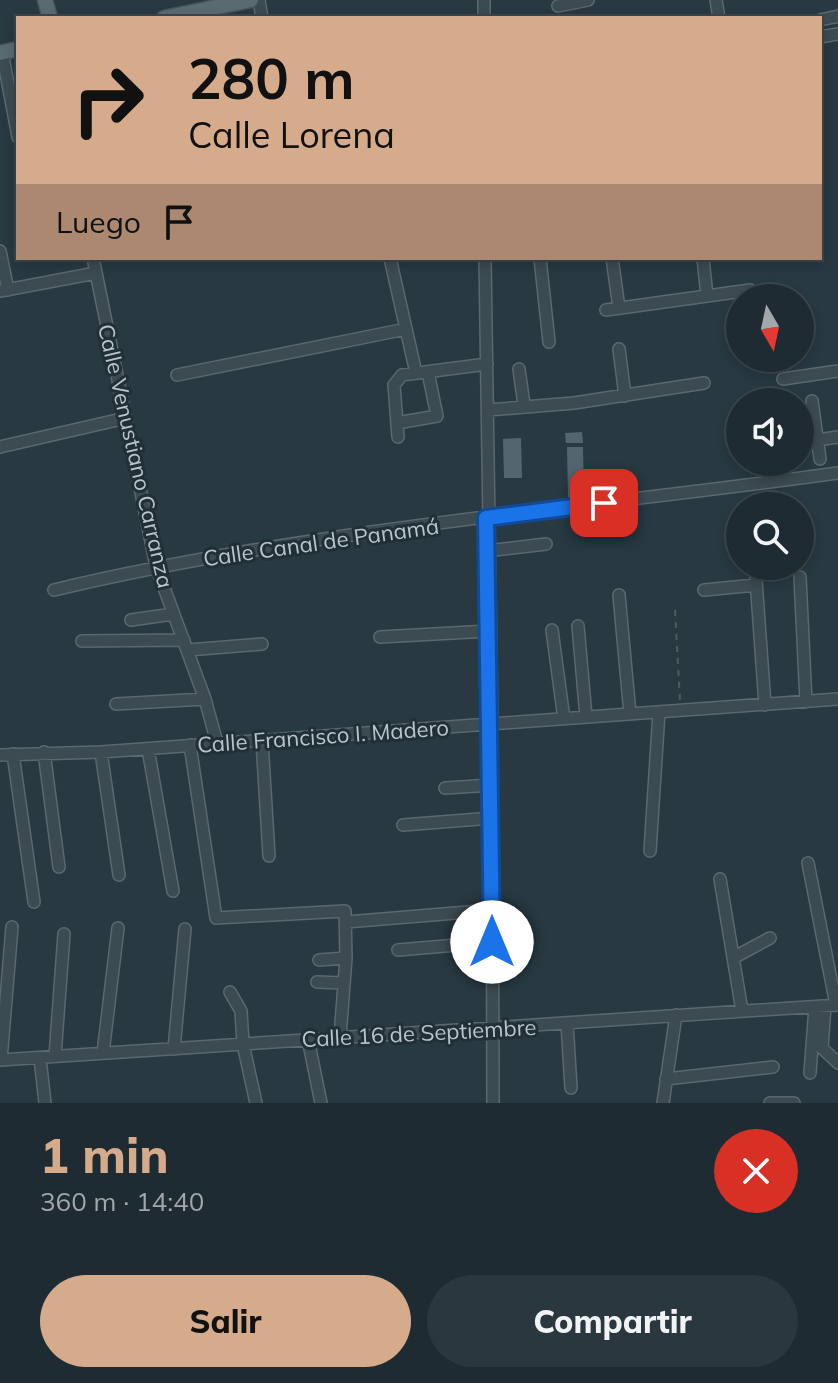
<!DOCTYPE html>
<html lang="es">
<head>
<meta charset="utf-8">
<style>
	:root { --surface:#1e2b32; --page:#2b373e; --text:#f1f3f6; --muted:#a1a7ac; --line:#3c474d; --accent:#d6ab8b }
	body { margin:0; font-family:Mulish,sans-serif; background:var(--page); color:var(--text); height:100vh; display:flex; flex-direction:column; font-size:30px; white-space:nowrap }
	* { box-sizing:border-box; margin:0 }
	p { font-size:26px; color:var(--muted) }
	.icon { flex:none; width:44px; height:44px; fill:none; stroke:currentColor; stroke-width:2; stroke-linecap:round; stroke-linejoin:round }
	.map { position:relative; height:1103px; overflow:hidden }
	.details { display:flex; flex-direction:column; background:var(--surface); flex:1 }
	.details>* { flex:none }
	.guide { position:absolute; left:16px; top:16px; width:806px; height:244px; border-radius:0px; box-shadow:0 4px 12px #0003,0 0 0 2px var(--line); background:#d6ab8b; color:#111; overflow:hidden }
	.needle { width:52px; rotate:171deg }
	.fabs { position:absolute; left:726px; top:284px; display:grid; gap:16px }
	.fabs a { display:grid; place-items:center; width:88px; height:88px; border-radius:50%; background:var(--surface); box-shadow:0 4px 12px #0003,0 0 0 2px var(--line); font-size:40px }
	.pin { position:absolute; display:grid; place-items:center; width:68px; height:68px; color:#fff; margin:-34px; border-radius:16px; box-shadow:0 4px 12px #0006 }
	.me { position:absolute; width:88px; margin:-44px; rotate:0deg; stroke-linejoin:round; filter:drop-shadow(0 0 6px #0008) }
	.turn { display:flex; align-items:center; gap:28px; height:168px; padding:0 40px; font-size:36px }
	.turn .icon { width:104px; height:104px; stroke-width:2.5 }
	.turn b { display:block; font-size:56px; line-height:68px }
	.then { display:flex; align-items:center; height:76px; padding:0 40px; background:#0003; gap:16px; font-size:30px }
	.round { display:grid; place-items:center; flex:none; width:84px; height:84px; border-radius:42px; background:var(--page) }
	.overview { display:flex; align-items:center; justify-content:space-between; height:136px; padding:0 40px }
	h1 { font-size:48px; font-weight:800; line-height:60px; color:var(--accent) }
	.primary-button { display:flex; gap:16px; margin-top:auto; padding:16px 40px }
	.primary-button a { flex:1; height:92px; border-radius:48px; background:var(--accent); color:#111; font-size:32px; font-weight:800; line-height:92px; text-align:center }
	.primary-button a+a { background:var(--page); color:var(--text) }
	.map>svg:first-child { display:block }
	.building { fill:#53666e }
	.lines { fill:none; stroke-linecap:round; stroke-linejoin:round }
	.minor-casing { stroke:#5a686f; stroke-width:14 }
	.major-casing { stroke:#49565e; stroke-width:17 }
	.path { stroke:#4a605d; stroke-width:2; stroke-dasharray:6 6; stroke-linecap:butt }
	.minor { stroke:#3c4a51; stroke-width:11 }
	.major { stroke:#5a6a71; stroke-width:14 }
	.route-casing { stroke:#114b97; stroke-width:20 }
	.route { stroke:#1a73e8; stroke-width:14 }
	.labels { text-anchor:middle; stroke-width:6; stroke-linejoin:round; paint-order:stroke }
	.street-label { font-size:22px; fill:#b9c5cb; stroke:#212f37 }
</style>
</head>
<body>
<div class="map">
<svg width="838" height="1103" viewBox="0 0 838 1103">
	<rect width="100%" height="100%" fill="#283942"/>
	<path class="building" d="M582,432L583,443H566L565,433Z
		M521,438L522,478H504L503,439Z
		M567,447H583L584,498H568Z"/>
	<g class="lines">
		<g class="minor-casing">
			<path id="minor" d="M259,0L262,18
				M716,0L719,18
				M558,6L588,0
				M484,18V0
				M820,20L838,16
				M820,37L838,34
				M2,52L18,137
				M0,251L8,290
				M93,258L156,566L205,699L217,743
				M390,258L416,373
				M485,258L492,724L493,1103
				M540,258L549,342
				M612,258L619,308
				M703,258L707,296
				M0,291L96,273
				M606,310L750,290
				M619,349L625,396
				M519,369L524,405
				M177,375L406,329
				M783,379L838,371
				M812,401L820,459
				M488,410L574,403L704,383
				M397,423L437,416L428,372
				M398,437L394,385L402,375L487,364
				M817,440L838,437
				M0,447L126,418
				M487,551L546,544
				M755,566L765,705
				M800,577L806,702
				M54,590C310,529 577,509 838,473
				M704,590L756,585
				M619,595L630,714
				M131,620L173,614
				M578,626L586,717
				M552,630L564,719
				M380,637L489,631
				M82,641L184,640
				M188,650L262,644
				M116,704L205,699
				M262,741L269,856
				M190,745L216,918L345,911L346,958L340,1037
				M148,749L173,891
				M44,752L59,867
				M101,752L119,875
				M13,754L34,902
				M0,755L101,752L838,699
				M445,788L492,785
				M403,825L492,818
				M650,851L659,712
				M808,863L836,1005
				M720,879L742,1011
				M346,922L492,910
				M398,950L492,942
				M733,958L770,938
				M319,960L346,958
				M317,982L344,983
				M230,992L241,1011L243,1044L256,1103
				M825,1006L822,1048L838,1063
				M567,1023L571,1088
				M308,1039L321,1103
				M174,1049L185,929
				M103,1053L118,928
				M55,1056L64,934
				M40,1058L45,1103
				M0,1060L838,1005
				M1,1060L12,927
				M810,1073L815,1007
				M666,1079L773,1067
				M663,1103L676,1015
				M770,1103H794"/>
		</g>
		<g class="major-casing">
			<path id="major" d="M45,0L50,18
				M164,18L251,0
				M0,53L18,49"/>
		</g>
		<path class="path" d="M675,610L680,701"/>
		<use href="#minor" class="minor"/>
		<use href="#major" class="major"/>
	</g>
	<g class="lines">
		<g class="route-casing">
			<path id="route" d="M492,942L486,518L604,503"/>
		</g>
		<use href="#route" class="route"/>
	</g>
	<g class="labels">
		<g class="street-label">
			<text transform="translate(136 456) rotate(77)" y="8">Calle Venustiano Carranza</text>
			<text transform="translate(321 542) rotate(-8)" y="8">Calle Canal de Panamá</text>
			<text transform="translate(323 736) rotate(-4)" y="8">Calle Francisco I. Madero</text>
			<text transform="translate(419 1033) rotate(-3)" y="8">Calle 16 de Septiembre</text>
		</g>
	</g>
</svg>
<div class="fabs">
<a><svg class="needle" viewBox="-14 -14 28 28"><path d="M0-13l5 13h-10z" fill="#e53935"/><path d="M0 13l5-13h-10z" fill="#a1a7ac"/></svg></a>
<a><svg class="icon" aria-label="sound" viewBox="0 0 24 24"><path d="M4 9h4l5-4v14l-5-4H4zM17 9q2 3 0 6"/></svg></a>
<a><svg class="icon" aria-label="search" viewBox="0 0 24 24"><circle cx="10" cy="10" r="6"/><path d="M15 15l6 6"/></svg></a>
</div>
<div class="pin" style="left:604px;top:503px;background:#d93025"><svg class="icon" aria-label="arrive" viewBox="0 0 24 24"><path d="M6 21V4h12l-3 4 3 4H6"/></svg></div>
<svg class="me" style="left:492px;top:942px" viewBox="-20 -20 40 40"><circle r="19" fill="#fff"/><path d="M0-13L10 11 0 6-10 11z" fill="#1a73e8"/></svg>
<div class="guide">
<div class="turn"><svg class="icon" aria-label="right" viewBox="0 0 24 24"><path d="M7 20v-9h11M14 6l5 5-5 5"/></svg><div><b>280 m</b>Calle Lorena</div></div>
<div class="then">Luego<svg class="icon" aria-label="arrive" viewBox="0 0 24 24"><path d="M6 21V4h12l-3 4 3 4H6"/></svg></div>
</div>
</div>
<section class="details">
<div class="overview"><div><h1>1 min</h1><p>360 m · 14:40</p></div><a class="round" style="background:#d93025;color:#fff"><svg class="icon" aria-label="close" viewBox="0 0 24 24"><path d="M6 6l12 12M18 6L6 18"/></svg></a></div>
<div class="primary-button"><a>Salir</a><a>Compartir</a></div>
</section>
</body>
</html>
